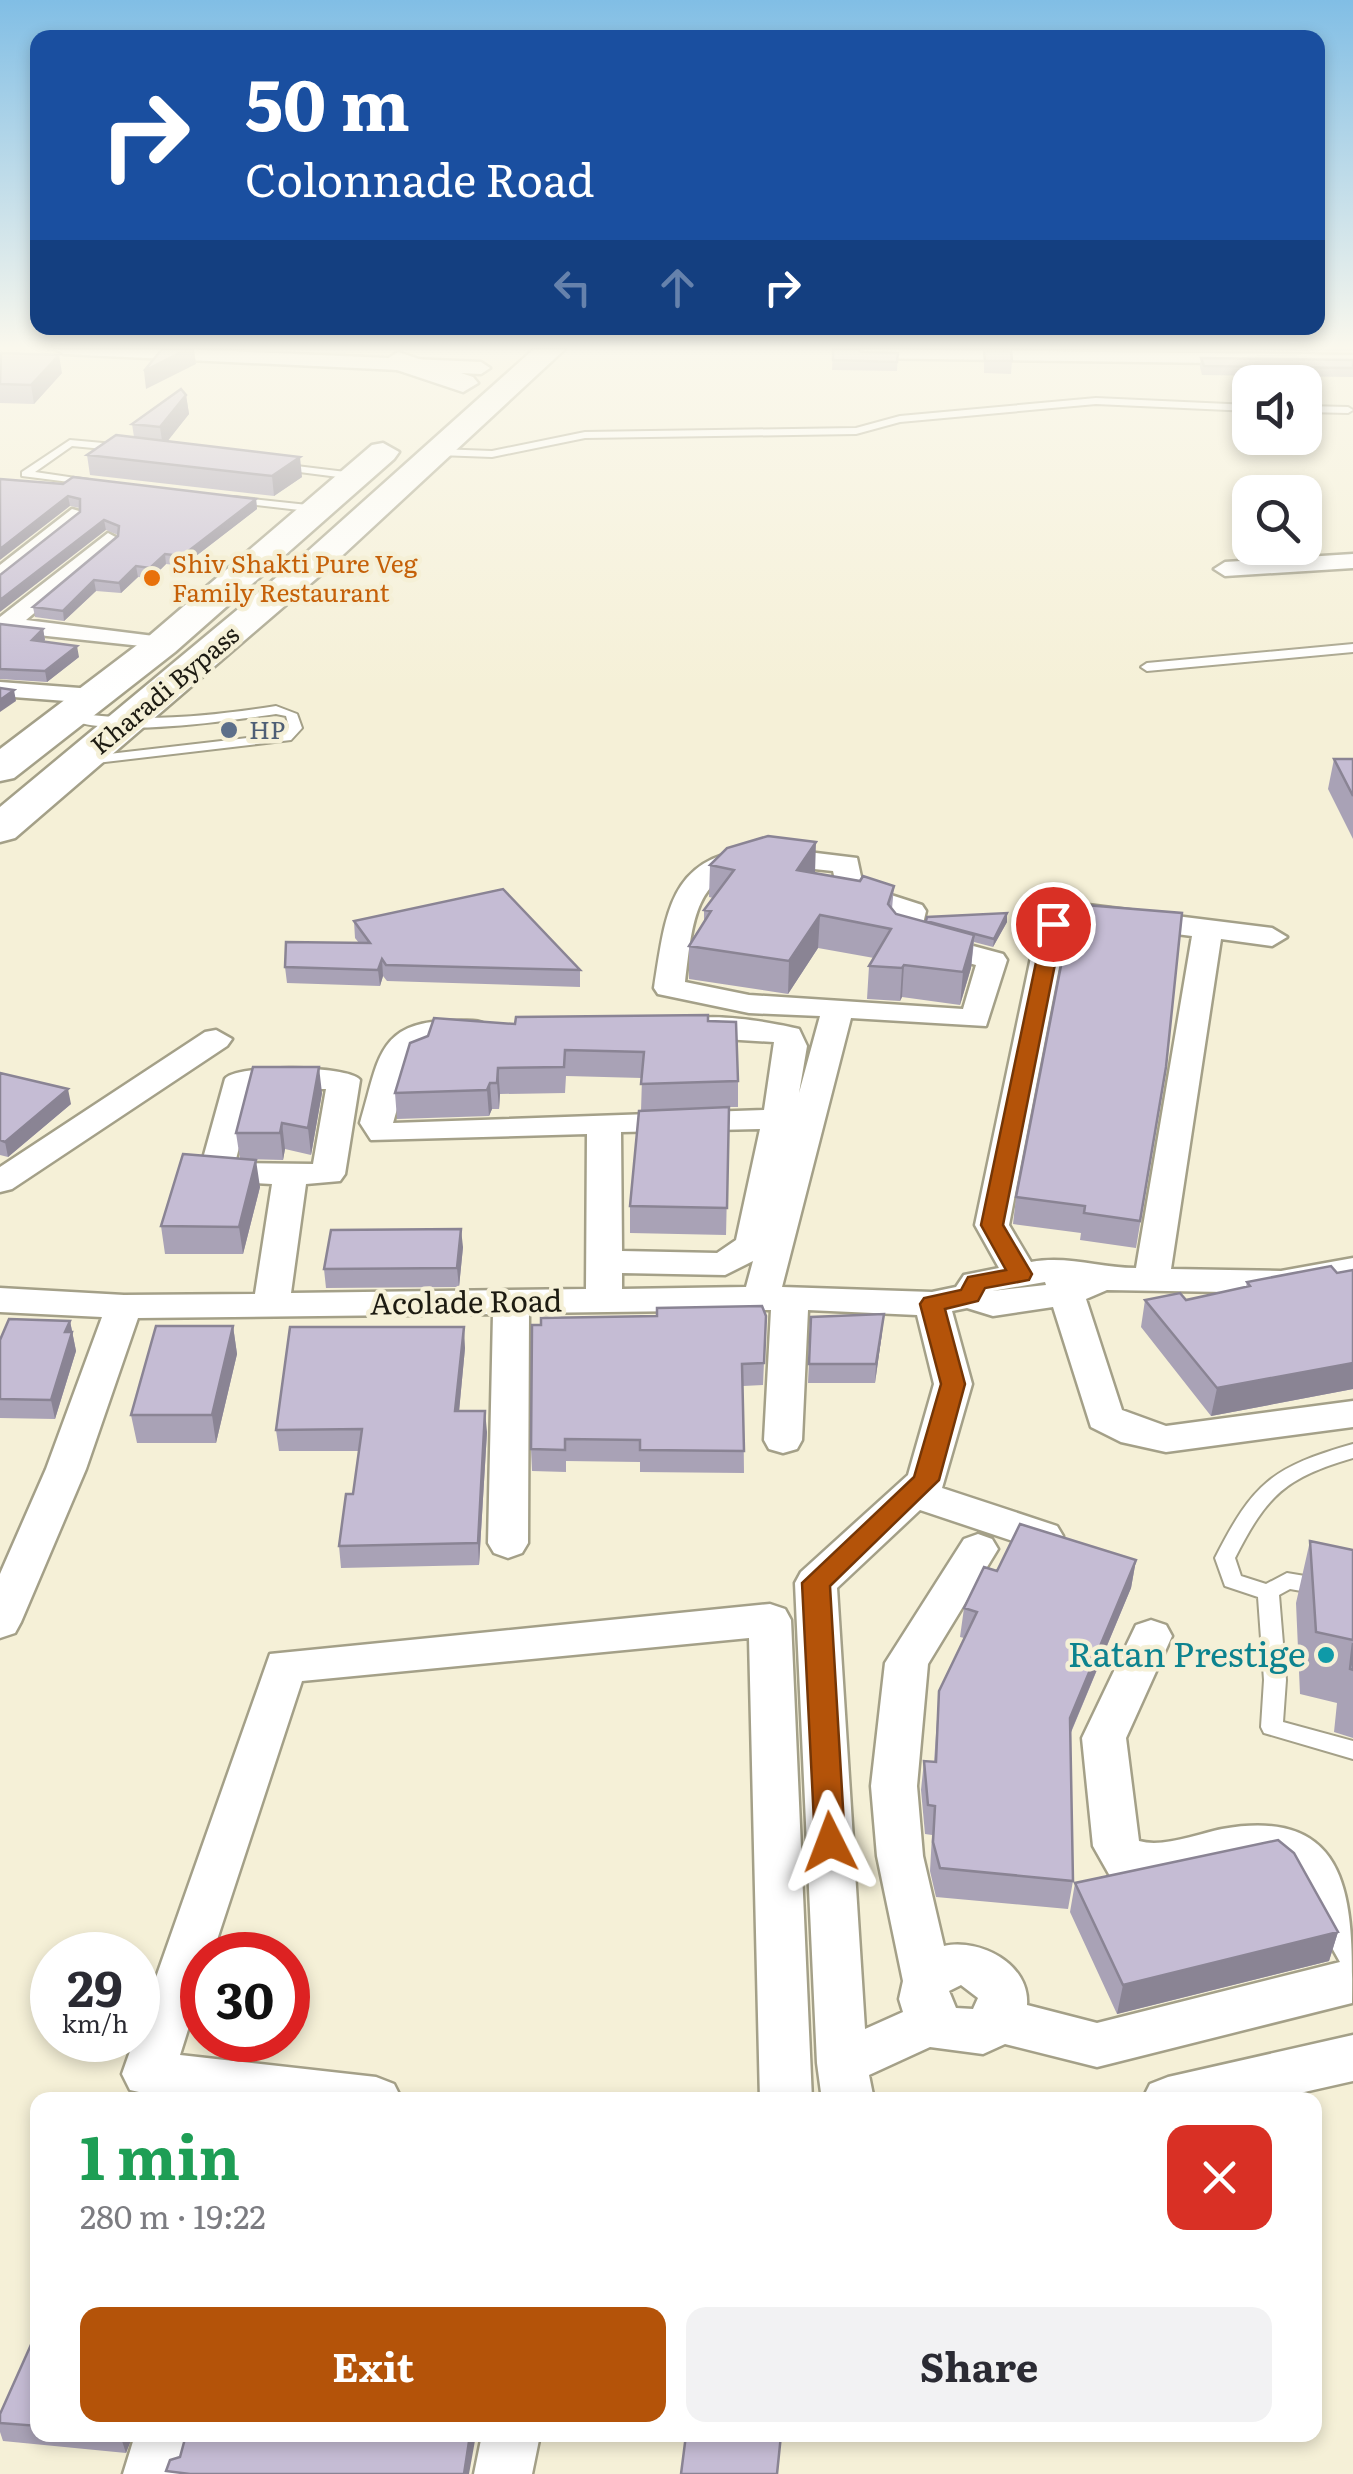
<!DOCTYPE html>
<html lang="en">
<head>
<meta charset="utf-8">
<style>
	:root { --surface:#fff; --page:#f2f2f3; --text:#2b2b33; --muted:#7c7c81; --accent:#b45309 }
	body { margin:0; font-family:Literata,serif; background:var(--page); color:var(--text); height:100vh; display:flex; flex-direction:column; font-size:38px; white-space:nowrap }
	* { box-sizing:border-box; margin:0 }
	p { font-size:32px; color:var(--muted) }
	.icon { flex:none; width:55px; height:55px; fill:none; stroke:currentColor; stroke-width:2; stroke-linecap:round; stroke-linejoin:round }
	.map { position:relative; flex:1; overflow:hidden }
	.drawer { position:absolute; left:30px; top:2092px; width:1292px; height:350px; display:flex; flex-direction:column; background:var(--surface); border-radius:20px; box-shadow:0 5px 15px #0003 }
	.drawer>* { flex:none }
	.guide { position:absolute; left:30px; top:30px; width:1295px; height:305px; border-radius:20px; box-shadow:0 5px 15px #0003; background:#1a4fa0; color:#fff; overflow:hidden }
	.tools { position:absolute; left:1232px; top:365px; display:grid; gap:20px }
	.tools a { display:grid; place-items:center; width:90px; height:90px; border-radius:20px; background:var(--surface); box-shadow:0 5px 15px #0003; font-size:50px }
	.speed { position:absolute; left:30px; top:1932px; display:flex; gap:20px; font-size:50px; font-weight:700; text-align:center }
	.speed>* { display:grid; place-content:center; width:130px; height:130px; border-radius:50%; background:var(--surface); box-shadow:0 5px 15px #0003; line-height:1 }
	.speed small { font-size:25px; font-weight:400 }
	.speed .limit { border:15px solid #d22; background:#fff; color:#111 }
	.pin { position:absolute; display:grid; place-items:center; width:85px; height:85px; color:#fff; margin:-42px; border:5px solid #fff; border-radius:50%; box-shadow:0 2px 10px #0007 }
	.me { position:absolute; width:110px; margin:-55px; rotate:357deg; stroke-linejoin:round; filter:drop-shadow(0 0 8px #0008) }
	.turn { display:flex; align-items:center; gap:35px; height:210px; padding:0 50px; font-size:45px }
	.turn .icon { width:130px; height:130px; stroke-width:2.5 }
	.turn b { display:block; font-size:70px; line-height:85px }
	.lanes { display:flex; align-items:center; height:95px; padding:0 50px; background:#0003; justify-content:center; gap:50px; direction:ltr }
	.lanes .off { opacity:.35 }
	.round { display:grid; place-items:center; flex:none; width:105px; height:105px; border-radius:20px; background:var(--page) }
	.head { display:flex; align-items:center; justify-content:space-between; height:170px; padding:0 50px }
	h1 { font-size:60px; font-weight:700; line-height:75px; color:#1e9e55 }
	.primary-button { display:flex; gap:20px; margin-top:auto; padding:20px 50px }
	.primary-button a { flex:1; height:115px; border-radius:20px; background:var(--accent); color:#fff; font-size:40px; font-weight:700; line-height:115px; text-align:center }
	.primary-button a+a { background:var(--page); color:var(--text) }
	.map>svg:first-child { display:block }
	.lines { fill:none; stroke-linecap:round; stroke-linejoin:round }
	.lane-casing { stroke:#a4a088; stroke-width:4 }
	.street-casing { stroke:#a4a088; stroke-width:5 }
	.highway-casing { stroke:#a4a088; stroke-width:5 }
	.lane { fill:#fff; fill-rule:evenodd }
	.street { fill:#fff; fill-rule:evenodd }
	.highway { fill:#fff; fill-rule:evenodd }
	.wall { fill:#a9a2b6 }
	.shaded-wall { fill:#8a8494 }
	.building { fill:#c5bcd4; stroke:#8a8494; stroke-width:2.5 }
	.route { fill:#b45309; stroke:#753606; stroke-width:2.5 }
	.food-dot { fill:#e8710a; stroke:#f5f0d7; stroke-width:4 }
	.service-dot { fill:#5c6f8a; stroke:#f5f0d7; stroke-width:4 }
	.culture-dot { fill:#0f9aa8; stroke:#f5f0d7; stroke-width:4 }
	.labels { text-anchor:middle; stroke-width:9; stroke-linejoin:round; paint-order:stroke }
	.far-food-label { font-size:25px; fill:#c56008; stroke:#f5f0d7; text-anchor:start }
	.far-street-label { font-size:25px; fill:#1d1b12; stroke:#f5f0d7 }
	.far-service-label { font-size:25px; fill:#4e5e75; stroke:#f5f0d7; text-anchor:start }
	.street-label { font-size:30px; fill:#1d1b12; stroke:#f5f0d7 }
	.near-culture-label { font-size:35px; fill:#0d838f; stroke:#f5f0d7; text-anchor:end }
</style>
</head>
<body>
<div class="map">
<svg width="1353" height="2474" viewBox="0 0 1353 2474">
	<rect width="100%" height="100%" fill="#f5f0d7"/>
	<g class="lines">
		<g class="lane-casing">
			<path id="lane" d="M1096,398L1250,405V411L1096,404L900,422L856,434L585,438L492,457L438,455L433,452L438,449L492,451L585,432L856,428L900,416Z
				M1305,406L1348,407L1353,410L1348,413L1305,412Z
				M70,440L125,445L130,448L125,451L72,446L35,472L89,480L93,481V485L22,476V472Z
				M280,464L354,473L359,476L354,479L276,469V465Z
				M234,497L317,506L322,509L317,512L230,502V498Z
				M1353,644V652L1147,671L1141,667L1147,663Z
				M276,706L297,714L302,728L291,740L88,764L83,763V757L283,734L289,727L286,716L276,714C227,721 103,740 62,716L68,712C139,723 205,717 276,706Z
				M1353,1444V1458C1285,1478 1267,1495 1235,1558L1241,1576L1266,1584L1287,1573L1353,1584V1600L1290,1589L1279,1595L1286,1680L1283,1722L1353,1741V1759L1264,1733L1261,1727L1264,1680L1258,1597L1225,1586L1215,1558C1253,1483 1272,1467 1353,1444Z"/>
		</g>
		<g class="street-casing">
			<path id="street" d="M55,349H180L481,362L490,368L481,374L64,354Z
				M857,349L1353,355V365L862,358L853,353Z
				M72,509L79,511V519L0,583V565Z
				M108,533L119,539L116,544L26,620L162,637L174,644L170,649L0,631V617Z
				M1353,554V568L1225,576L1214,569L1225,562Z
				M0,682L93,689L105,696L93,703L0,696Z
				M767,847L857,858L863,886L922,905L926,911L921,932L1003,954L1007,960L986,1026L851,1018L782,1287L932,1292L956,1287L964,1275L999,1268L975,1225L1038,924L1052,909L1080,904L1272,928L1287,937L1272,946L1221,939L1171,1269L1281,1271L1353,1258V1280L1281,1293L1107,1290L1086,1299L1122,1410L1166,1426L1353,1401V1427L1166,1452L1121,1442L1091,1427L1053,1307L993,1316L967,1308L952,1311L972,1384L942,1488L1057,1526L1063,1536L1057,1546L1043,1551L920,1510L837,1588L865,2029L903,2012L899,1999L903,1981L877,1856L871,1786L885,1663L964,1539L978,1534L992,1539L998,1549L928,1664L917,1786L923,1856L944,1946C980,1938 1030,1964 1027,2005L1097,2023L1340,1962L1299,1889L1275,1865C1220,1855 1166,1895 1110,1876L1093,1846L1082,1738L1136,1625L1151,1620L1166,1625L1172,1636L1126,1738L1139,1841C1163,1848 1197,1834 1222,1829C1353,1806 1353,1903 1352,2003L1097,2067L1005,2044L983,2054L930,2047L869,2075L874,2100H822L817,2063L795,1583L801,1572L908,1475L934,1384L917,1315L808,1310L802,1440L797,1449L783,1453L769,1449L764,1440L771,1310L529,1313L528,1543L522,1553L508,1558L494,1553L488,1543L493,1314L138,1318L86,1469L21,1622L15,1633L0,1638V1574L46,1469L102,1317L0,1312V1288L124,1295L255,1294L272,1184L204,1180L199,1173L225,1079C235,1064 350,1065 360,1080L345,1174L340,1181L306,1184L291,1293L586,1289L587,1134L371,1140L360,1123C379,1061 376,1020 454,1021C468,1021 482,1018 491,1030C476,1050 435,1034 414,1049L393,1123L764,1110L774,1042L676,1036L671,1029C688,1006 774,1023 799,1029L807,1046L799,1093L820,1016L749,1013L658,994L654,988C667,906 670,853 767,847ZM767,864L833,871L839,897L896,915L890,937L895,943L976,965L963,1009L749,995L685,982C693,921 693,869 767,864ZM1080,922L1192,936L1136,1268C1100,1268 1067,1255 1031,1262L1009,1225L1067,926ZM254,1089H326L313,1164L235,1163ZM760,1129L736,1240L717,1253L622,1251L621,1132ZM753,1261L746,1287L622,1289V1273L725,1275ZM1045,1282L1046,1285L992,1291ZM961,1985L978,1998L973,2009L956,2008L949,1991Z
				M216,1030L232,1039L227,1046L12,1189L0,1192V1167L205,1032Z
				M770,1604L785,1609L791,1620L812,2100H760L749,1638L302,1681L212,1955H202V1985L180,2055L376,2077L394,2084L402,2100H175L130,2090L122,2074L270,1654Z
				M1353,2035V2081L1269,2100H1142L1150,2084L1168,2077Z
				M135,2435H193L181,2474H123Z
				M482,2435H540L532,2474H474Z"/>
		</g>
		<g class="highway-casing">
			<path id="highway" d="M534,349H565L331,566L15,838L0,842V807L307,552Z
				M398,352L473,377L478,383L463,392L388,367L384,361Z
				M383,443L399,452L394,459L175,652L14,778L0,781V749L149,636L372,445Z"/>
		</g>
		<use href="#lane" class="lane"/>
		<use href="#street" class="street"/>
		<use href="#highway" class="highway"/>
	</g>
	<path class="wall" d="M833,349L862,352L898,353L897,371L832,370Z
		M1195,349H1353V351Z
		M984,351L1012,361L1011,374L984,373Z
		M0,354L62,373L34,404L0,403Z
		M1201,358L1353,360V377L1202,375L1200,367Z
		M186,395L189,414L167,441L302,477L274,496L90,475L87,455L134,437L132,424Z
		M0,479L256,499L257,509L183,566L166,564L152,578L138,577L121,593L96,591L64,621L35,617L33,607L118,535L106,530L80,512V508L70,506Z
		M0,624L43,629L45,640L44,641L79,657L47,682L0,679Z
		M1334,759H1353V839L1328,789Z
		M710,865L815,873L894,886L892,909L896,914L926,922L927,917L1007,922L993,947L974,942L971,968L960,1005L902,997L900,1001L867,999L869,966L874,958L818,948L788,994L689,979V946L704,921V910L713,898L709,897Z
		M354,921L580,970V987L387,981L383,976L380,986L287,983L285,967L359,943L355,938Z
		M708,1021L738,1081V1107H729L726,1235L630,1233V1206L641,1111L642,1078L566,1076L565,1093L500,1094L499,1109H492L489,1116L397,1119L395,1093L515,1024Z
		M1166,1067L1136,1248L1080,1240L1081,1233L1013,1224L1016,1197Z
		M0,1073L71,1104L8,1157L0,1155Z
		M322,1093L311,1155L285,1149L283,1160L244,1159L260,1187L243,1254H165L161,1226L240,1159L236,1133Z
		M463,1247L459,1287L326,1288L324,1269Z
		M1353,1270V1389L1211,1416L1141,1327L1145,1300H1186L1246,1287L1247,1282L1337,1273Z
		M766,1316L763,1385L743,1386L744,1473L640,1472V1462L566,1461V1472L532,1471L531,1449Z
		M811,1317L882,1333L875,1383H808Z
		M70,1321L76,1351L55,1419L0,1418V1340Z
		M233,1326L237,1354L216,1443H137L131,1415Z
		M465,1348L459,1411L487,1432L479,1565L341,1568L339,1546L353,1494L359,1451H279L276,1430Z
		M1310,1541L1353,1550V1738L1334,1732L1337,1703L1300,1694L1296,1603Z
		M1136,1560L1131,1588L1070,1735L1073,1881L1068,1909L936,1897L930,1871L932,1835L925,1834L921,1790L924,1761L934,1762L939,1691L964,1638L960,1637L964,1608L997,1571Z
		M1075,1883L1338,1932L1329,1961L1117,2014L1070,1912Z
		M38,2329V2435H133L126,2453L3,2441L0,2432V2414Z"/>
	<path class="shaded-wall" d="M187,349H194L196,364L146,389L144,371Z
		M59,355L62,373L34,404L31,385Z
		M186,395L189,414L163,447L160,427Z
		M300,457L302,477L274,496L272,476Z
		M68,496L70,506L0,560V549Z
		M256,499L257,509L183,566L182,556Z
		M104,520L106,530L0,612V600Z
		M165,554L166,564L152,578L150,568Z
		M136,566L138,577L121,593L119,583Z
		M94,580L96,591L64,621L63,611Z
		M43,629L45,640L34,650L32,640Z
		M77,646L79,657L47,682L45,671Z
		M14,690L16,701L0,712V700Z
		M816,842L815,873L797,870Z
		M1007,913V922L993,947L994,939Z
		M820,915L818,948L788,994L789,961Z
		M974,935L971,968L960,1005L963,972Z
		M382,959L383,976L380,986L378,970Z
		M904,965L902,997L900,1001L902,968Z
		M319,1067L322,1093L311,1155L308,1128Z
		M498,1068L500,1094L499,1109L497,1083Z
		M490,1083L492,1109L489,1116L487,1090Z
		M68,1089L71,1104L8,1157L5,1142Z
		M282,1123L285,1149L283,1160L280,1133Z
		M256,1160L260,1187L243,1254L239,1227Z
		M461,1229L463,1247L459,1287L457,1268Z
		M884,1314L882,1333L875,1383L876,1364Z
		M70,1321L76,1351L55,1419L51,1400L65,1332Z
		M233,1326L237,1354L216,1443L212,1415Z
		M464,1327L465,1348L457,1433L455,1411Z
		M1353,1363V1389L1211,1416L1217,1388Z
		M485,1411L487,1432L479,1565L478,1543Z
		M1136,1560L1131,1588L1065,1746L1070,1718Z
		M1338,1932L1329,1961L1117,2014L1123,1985Z
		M120,2435H133L126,2453Z
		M470,2435H476L469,2474H464Z"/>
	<path class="building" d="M162,349H187L144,371Z
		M833,349H857L862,352L898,353L897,362L833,360Z
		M984,351H1011L1012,361H985Z
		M1,353L59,355L31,385L0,384Z
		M1201,358L1353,360V368L1204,366Z
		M181,389L186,395L160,427L132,424Z
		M116,435L300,457L272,476L87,455Z
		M73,477L256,499L182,556L165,554L150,568L136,566L119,583L94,580L63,611L33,607L118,536L119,526L104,520L0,600V575L80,512V499L68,496L0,549V479L63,484Z
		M0,624L43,629L32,640L77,646L45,671L0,669Z
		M0,688L14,690L0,700Z
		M1334,759H1353V796Z
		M768,836L816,842L797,870L860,881L863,876L894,886L888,904L896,914L974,935L963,972L904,965L902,968L869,966L891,929L820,915L789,961L689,946L711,911L704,910L734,870L710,865L727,848Z
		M503,889L580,970L386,965L382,959L378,970L285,967L286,942L370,943L354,921Z
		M1073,904L1182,913L1166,1067L1140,1221L1084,1213L1085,1206L1016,1197Z
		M1007,913L994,939L926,921L927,917Z
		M708,1015V1021L736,1022L738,1081L641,1084L644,1052L565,1050L564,1067L498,1068L497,1083H490L487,1090L395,1093L410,1043L428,1036L434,1018L515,1024L516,1017Z
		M253,1067H319L308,1128L282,1123L280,1133H236Z
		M0,1073L68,1089L5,1142L0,1140Z
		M729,1107L727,1208L630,1206L639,1111Z
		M183,1154L256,1160L239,1227L161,1226Z
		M461,1229L457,1268L324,1269L331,1230Z
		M1331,1266L1337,1273L1353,1270V1363L1217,1388L1145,1300L1180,1293L1186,1300L1250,1286L1247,1282Z
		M762,1306L766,1316L764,1363L742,1364L744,1451L640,1450V1440L565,1439V1450L531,1449L532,1325H541V1318L657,1316V1308Z
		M884,1314L876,1364H809L811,1317Z
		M9,1319L70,1321L65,1332H72L51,1400L0,1399V1340Z
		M156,1326H233L212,1415H131Z
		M290,1327H464L455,1411H485L478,1543L339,1546L346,1494H353L362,1429L276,1430Z
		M1020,1524L1136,1560L1070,1718L1073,1881L940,1868L933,1842L935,1806L928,1805L924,1761L936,1762L939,1691L977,1612L964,1608L984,1567L997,1571Z
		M1310,1541L1353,1550V1640L1316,1632Z
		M1353,1643V1670L1350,1669Z
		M1278,1840L1294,1853L1338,1932L1123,1985L1075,1883Z
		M38,2329V2426L0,2423V2414Z
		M186,2435H470L464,2474H190L166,2471L170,2460L180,2457Z
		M686,2435H781L777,2474H681Z"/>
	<linearGradient id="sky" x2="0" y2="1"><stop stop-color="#81bee5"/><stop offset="0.5" stop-color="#faf8ed"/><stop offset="1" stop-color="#faf8ed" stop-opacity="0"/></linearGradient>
	<rect width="1353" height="695" fill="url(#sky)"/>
	<path class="route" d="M1053,918L1063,924L1003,1225L1032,1274L1029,1280L985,1288L978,1301L945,1309L965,1384L939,1480L830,1586L845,1842L841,1850L830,1854L819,1850L815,1842L802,1583L914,1477L941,1384L920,1304L924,1298L961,1290L968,1277L1006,1270L981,1225L1044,924Z"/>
	<circle class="food-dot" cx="152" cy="578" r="10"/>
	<circle class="service-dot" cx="229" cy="730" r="10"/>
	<circle class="culture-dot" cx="1326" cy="1655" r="10"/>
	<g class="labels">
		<g class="far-food-label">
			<text x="172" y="573">Shiv Shakti Pure Veg<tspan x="172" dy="29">Family Restaurant</tspan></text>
		</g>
		<g class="far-street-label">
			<text transform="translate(165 690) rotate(-40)" y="9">Kharadi Bypass</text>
		</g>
		<g class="far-service-label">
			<text x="249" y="739">HP</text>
		</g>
		<g class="street-label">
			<text transform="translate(466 1303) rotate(-1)" y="10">Acolade Road</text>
		</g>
		<g class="near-culture-label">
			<text x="1306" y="1667">Ratan Prestige</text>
		</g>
	</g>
</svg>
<div class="tools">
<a><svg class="icon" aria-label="sound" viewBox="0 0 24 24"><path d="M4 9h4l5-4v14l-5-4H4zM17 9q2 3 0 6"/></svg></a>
<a><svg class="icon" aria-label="search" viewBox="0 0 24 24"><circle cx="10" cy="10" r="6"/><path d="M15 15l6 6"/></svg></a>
</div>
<div class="speed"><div>29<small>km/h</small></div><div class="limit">30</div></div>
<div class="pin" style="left:1053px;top:924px;background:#d93025"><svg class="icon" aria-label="arrive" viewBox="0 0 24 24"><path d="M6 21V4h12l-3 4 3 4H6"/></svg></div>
<svg class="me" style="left:830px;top:1842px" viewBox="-20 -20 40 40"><path d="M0-17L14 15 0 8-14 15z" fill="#b45309" stroke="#fff" stroke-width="4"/></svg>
<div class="guide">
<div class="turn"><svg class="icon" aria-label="right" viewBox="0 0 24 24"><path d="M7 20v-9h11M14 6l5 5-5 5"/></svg><div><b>50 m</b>Colonnade Road</div></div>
<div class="lanes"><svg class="icon off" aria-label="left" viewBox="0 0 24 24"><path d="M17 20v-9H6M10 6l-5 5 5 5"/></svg><svg class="icon off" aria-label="ahead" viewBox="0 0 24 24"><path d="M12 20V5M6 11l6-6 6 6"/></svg><svg class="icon" aria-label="right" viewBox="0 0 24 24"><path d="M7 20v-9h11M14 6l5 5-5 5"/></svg></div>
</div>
<section class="drawer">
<div class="head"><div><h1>1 min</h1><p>280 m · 19:22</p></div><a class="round" style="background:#d93025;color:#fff"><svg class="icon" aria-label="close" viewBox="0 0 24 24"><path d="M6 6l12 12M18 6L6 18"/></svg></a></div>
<div class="primary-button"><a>Exit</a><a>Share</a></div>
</section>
</div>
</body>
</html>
